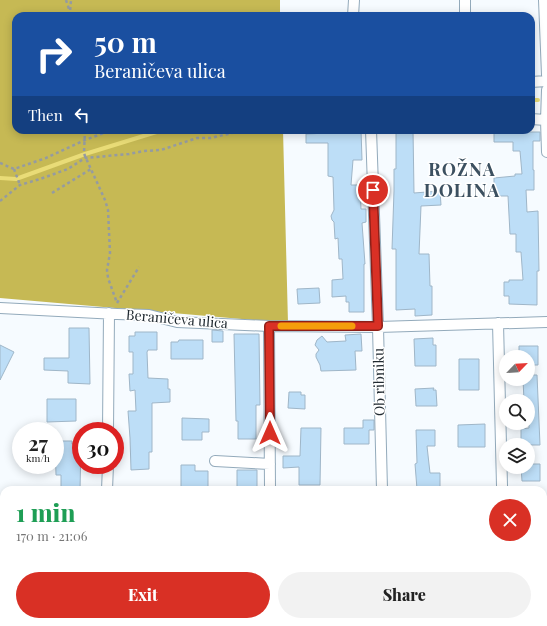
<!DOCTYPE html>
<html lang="en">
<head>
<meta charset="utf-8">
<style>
	:root { --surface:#fff; --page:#f2f2f2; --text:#222; --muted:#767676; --accent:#d93025 }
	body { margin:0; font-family:"Playfair Display",serif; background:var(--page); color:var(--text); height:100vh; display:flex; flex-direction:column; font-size:15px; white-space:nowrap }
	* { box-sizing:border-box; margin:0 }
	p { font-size:13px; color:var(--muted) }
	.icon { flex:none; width:22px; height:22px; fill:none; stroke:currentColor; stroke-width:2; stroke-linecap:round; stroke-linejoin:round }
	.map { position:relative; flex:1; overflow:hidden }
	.sheet { position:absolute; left:0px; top:486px; width:547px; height:140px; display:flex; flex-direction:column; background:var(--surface); border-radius:12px 12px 0 0; box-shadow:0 2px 10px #0003 }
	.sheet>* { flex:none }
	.top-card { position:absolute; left:12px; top:12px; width:523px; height:122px; border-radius:12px; box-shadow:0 2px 10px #0003; background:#1a4fa0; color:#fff; overflow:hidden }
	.needle { width:26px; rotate:65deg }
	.fabs { position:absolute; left:499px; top:350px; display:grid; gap:8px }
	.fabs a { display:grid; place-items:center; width:36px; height:36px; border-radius:50%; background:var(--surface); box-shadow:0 2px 10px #0003; font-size:20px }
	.speed { position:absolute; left:12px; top:422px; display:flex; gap:8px; font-size:20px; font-weight:700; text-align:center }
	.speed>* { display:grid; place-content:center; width:52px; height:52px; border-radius:50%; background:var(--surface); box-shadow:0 2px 10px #0003; line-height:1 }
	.speed small { font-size:10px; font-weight:400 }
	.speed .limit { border:6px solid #d22; background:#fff; color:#111 }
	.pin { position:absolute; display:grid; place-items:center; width:34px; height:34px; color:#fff; margin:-17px; border:2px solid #fff; border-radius:50%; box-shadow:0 1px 4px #0007 }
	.me { position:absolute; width:44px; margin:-22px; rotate:0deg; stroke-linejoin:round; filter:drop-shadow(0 0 3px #0008) }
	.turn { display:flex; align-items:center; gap:14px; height:84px; padding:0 16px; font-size:18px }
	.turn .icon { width:52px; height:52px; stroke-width:2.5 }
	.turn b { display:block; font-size:28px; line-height:34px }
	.then { display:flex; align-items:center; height:38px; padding:0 16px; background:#0003; gap:8px; font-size:15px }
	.round { display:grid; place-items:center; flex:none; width:42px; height:42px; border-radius:21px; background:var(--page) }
	.summary { display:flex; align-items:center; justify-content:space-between; height:68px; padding:0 16px }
	h1 { font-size:24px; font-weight:800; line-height:30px; color:#1e9e55 }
	.cta { display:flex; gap:8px; margin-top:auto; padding:8px 16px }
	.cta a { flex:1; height:46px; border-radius:24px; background:var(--accent); color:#fff; font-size:16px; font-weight:800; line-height:46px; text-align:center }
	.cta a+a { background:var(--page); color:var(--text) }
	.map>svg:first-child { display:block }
	.forest { fill:#c6b954 }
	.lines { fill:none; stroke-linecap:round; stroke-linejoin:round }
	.stream { stroke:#e9dc77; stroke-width:4 }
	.building { fill:#bddef7; stroke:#9fb6c8 }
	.street-casing { stroke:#93aabb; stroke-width:12 }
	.path { stroke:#959ba1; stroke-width:2.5; stroke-dasharray:3 3; stroke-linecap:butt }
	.street { stroke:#fff; stroke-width:10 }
	.route-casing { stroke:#8d1f18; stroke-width:10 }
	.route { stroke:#d93025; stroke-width:7 }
	.slow { stroke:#f59e0b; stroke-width:7 }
	.labels { text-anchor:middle; stroke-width:3; stroke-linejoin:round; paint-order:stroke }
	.street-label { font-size:14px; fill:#212a31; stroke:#fff }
	.district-label { font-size:18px; font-weight:bold; letter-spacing:1px; fill:#3c5060; stroke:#fff }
</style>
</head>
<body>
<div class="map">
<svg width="547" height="626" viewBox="0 0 547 626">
	<rect width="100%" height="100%" fill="#f6fbff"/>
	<path class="forest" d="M0,0H280V16H16V130H283L288,323L0,298Z"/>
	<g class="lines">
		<path class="stream" d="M531,100H538
			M0,178L16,179L85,154L163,130"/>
	</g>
	<path class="building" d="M327,130H341V131L361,130L362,160H353L351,185H360L361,209H366V222L362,223L365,264H364V312H349V302H346V296L332,297V280L343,279L342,259H339L338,238L335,239L334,222L332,220L331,216L334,210L333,177L328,176V143H306V134L328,133Z
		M396,130H413L414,193L440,191L441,205L421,206L419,254H429L430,286H432V315L415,316V309L396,310V249H392L394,191V169H396Z
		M494,132H540V141H533V170H534V190H526L527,212L538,211L539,271H537V305L509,304V296H504V282H509V280H523L521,252H516V234H510L508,196H494V178L515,176V174H522L520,151H513V142H494Z
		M319,288L320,303L298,304L297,289Z
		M69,328H89L90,384L68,383V371L44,370V358H69Z
		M212,330L223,331V342H212Z
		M135,332H157V350H148L147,352L148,378L168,379V389H170V402L152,403V452H149V469L131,470L130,438L128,411H136L135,390L130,391L129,374H133V352H129V336H135Z
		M234,334H259L260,405H256V439H238V421H236Z
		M361,334L362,351H355L356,370L321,371L320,365L316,357V354L319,350L315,345L317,340L322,336L327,342L346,341L345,335Z
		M433,338V345H436V366H415L414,339Z
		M179,340H203V359H171V342H178Z
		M0,345L14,352L0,380Z
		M519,346H538V365H528V357H519Z
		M459,359H479V390H459Z
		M528,375H537L540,445H521V429L529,428V405L528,401H524L523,379H528Z
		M434,388L433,390H436L437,406H416L415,389Z
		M289,392H301V395H305V409L288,408Z
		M47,399H76V421L47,422Z
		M182,418L209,419V432H202V440H182Z
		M363,420H374V430H369V444H344V428H363Z
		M485,424V447H458V425Z
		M301,428H321L320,485H299V467L283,468V456H300Z
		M416,430H435V446H427L430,473H440V490H424V489H417L415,464L417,463Z
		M55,441H72V444H81L80,490H61V475H56Z
		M528,464H540V481H522L521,467H528Z
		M181,465H195V471H208V490H181Z
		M237,470H257V490H237Z"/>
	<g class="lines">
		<g class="street-casing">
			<path id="street" d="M465,0V16
				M544,0L547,75
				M353,16L354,0
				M531,82L547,81
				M547,90L546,120L547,152
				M531,119L546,120
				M371,130L378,327L382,490
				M0,308L117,314L149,315L177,322L269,326L378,327L547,322
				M498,323L502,486
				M269,326L270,490
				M108,431L109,313
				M215,461L270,464
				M107,490L108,465
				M392,622V626
				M106,626V622
				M217,626V622"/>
		</g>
		<path class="path" d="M66,0L69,9
			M70,16V12L71,0
			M85,130L84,153L85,156L105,200L108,210L110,253L107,270L108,278L117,303
			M0,163L14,169L46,158L85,140L112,130
			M14,169L20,185
			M52,193L91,169
			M0,201L20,185L40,179L68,169L85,158L129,154L144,151L161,150L197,138H211L244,130
			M117,303L139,267"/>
		<use href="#street" class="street"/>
	</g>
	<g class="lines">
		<g class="route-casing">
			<path id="route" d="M270,433L269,326H378L373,190"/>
		</g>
		<use href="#route" class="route"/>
		<path class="slow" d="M281,326H352"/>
	</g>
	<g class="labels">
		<g class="street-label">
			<text transform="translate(177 319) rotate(5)" y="5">Beraničeva ulica</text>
			<text transform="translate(379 382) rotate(-91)" y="5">Ob ribniku</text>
		</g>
		<g class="district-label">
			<text x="462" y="176">ROŽNA<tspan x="462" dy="21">DOLINA</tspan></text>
		</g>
	</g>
</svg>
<div class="fabs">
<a><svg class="needle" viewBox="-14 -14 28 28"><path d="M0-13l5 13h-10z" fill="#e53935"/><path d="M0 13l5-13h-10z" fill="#767676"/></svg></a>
<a><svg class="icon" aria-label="search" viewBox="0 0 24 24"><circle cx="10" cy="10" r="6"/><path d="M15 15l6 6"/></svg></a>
<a><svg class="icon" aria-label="layers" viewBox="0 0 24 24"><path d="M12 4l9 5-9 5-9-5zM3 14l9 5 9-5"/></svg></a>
</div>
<div class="speed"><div>27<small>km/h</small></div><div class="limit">30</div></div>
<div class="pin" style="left:373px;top:190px;background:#d93025"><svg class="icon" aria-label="arrive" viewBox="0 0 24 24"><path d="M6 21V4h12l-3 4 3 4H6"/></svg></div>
<svg class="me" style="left:270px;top:433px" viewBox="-20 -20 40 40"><path d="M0-17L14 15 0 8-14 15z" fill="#d93025" stroke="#fff" stroke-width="4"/></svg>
<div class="top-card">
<div class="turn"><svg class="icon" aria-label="right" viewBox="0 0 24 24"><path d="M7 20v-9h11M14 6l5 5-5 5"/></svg><div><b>50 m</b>Beraničeva ulica</div></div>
<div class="then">Then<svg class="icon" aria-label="left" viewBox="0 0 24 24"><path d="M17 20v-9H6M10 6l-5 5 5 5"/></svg></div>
</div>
<section class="sheet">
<div class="summary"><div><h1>1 min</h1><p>170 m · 21:06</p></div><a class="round" style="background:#d93025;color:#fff"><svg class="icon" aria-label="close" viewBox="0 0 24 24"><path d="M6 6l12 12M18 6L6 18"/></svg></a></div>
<div class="cta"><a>Exit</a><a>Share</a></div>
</section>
</div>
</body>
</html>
